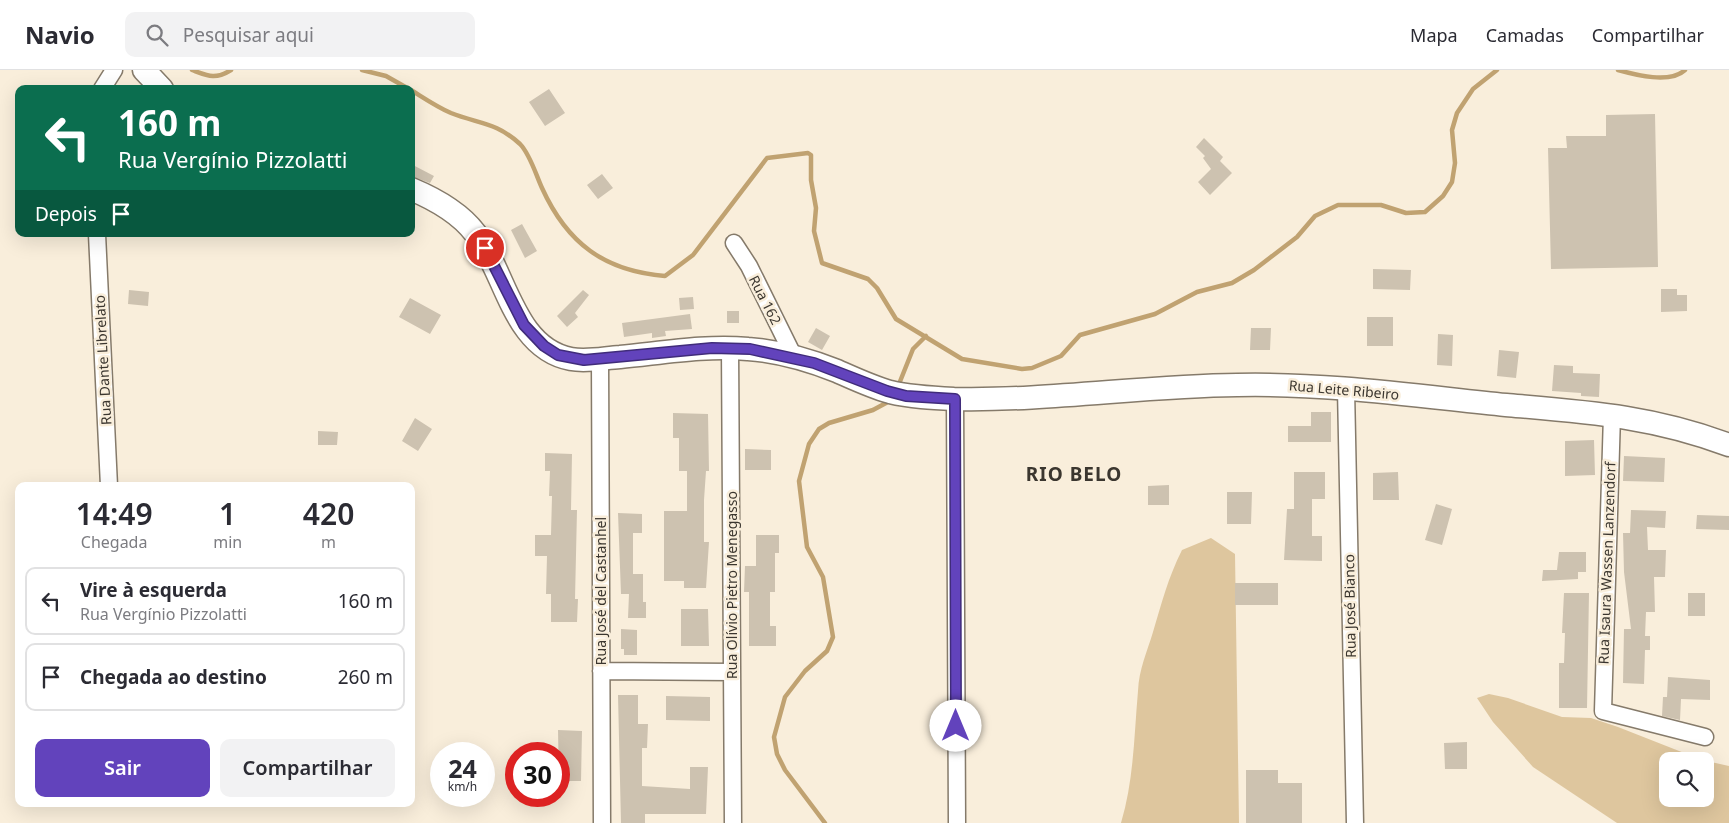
<!DOCTYPE html>
<html lang="pt">
<head>
<meta charset="utf-8">
<style>
	:root { --surface:#fff; --page:#f2f2f3; --text:#2b2b33; --muted:#7c7c81; --line:#e1e1e2; --accent:#6243bc }
	body { margin:0; font-family:"Noto Sans",sans-serif; background:var(--page); color:var(--text); height:100vh; display:flex; flex-direction:column; font-size:19px; white-space:nowrap }
	* { box-sizing:border-box; margin:0 }
	p { font-size:16px; color:var(--muted) }
	.icon { flex:none; width:28px; height:28px; fill:none; stroke:currentColor; stroke-width:2; stroke-linecap:round; stroke-linejoin:round }
	.map { position:relative; flex:1; overflow:hidden }
	.side { position:absolute; left:15px; top:412px; width:400px; height:325px; display:flex; flex-direction:column; background:var(--surface); border-radius:10px; box-shadow:0 5px 20px #0002 }
	.side>* { flex:none }
	.hud { position:absolute; left:15px; top:15px; width:400px; height:152px; border-radius:10px; box-shadow:0 5px 20px #0002; background:#0b6e4f; color:#fff; overflow:hidden }
	.buttons { position:absolute; left:1659px; top:682px; display:grid; gap:10px }
	.buttons a { display:grid; place-items:center; width:55px; height:55px; border-radius:10px; background:var(--surface); box-shadow:0 5px 20px #0002; font-size:25px }
	.speed { position:absolute; left:430px; top:672px; display:flex; gap:10px; font-size:25px; font-weight:700; text-align:center }
	.speed>* { display:grid; place-content:center; width:65px; height:65px; border-radius:50%; background:var(--surface); box-shadow:0 5px 20px #0002; line-height:1 }
	.speed small { font-size:12px; font-weight:400 }
	.speed .limit { border:8px solid #d22; background:#fff; color:#111 }
	.pin { position:absolute; display:grid; place-items:center; width:42px; height:42px; color:#fff; margin:-21px; border:2px solid #fff; border-radius:50%; box-shadow:0 1px 5px #0007 }
	.me { position:absolute; width:55px; margin:-28px; rotate:0deg; stroke-linejoin:round; filter:drop-shadow(0 0 4px #0008) }
	.turn { display:flex; align-items:center; gap:18px; height:105px; padding:0 20px; font-size:22px }
	.turn .icon { width:65px; height:65px; stroke-width:2.5 }
	.turn b { display:block; font-size:35px; line-height:42px }
	.then { display:flex; align-items:center; height:48px; padding:0 20px; background:#0003; gap:10px; font-size:19px }
	.eta { display:flex; justify-content:space-evenly; align-items:center; height:85px; text-align:center }
	.eta b { font-size:30px; font-weight:600; line-height:35px }
	.button { display:flex; gap:10px; margin-top:auto; padding:10px 20px }
	.button a { flex:1; height:58px; border-radius:10px; background:var(--accent); color:#fff; font-size:20px; font-weight:600; line-height:58px; text-align:center }
	.button a+a { background:var(--page); color:var(--text) }
	ul { padding:0; list-style:none }
	li { display:flex; align-items:center; gap:15px; height:68px; margin:0 10px 8px; padding:0 10px; border:2px solid var(--line); border-radius:10px }
	li div { flex:1 }
	li b { display:block; font-size:19px }
	li em { font-style:normal }
	header { display:flex; align-items:center; gap:30px; box-sizing:border-box; height:70px; padding:0 25px; background:var(--surface); border-bottom:1px solid var(--line) }
	header strong { font-size:24px }
	nav { display:flex; gap:28px; margin-inline-start:auto; font-size:18px }
	.search { width:350px; height:45px; background:var(--page); display:flex; align-items:center; gap:12px; box-sizing:border-box; padding:0 18px; border-radius:10px; color:var(--muted); font-size:19px }
	.map>svg:first-child { display:block }
	.green { fill:#dec69e; fill-rule:evenodd }
	.lines { fill:none; stroke-linecap:round; stroke-linejoin:round }
	.stream { stroke:#c0a271; stroke-width:4.5 }
	.building { fill:#cdc2b0 }
	.street-casing { stroke:#857a6a; stroke-width:19 }
	.secondary-casing { stroke:#857a6a; stroke-width:25 }
	.street { stroke:#fff; stroke-width:16 }
	.secondary { stroke:#fff; stroke-width:22 }
	.route-casing { stroke:#402c7a; stroke-width:12 }
	.route { stroke:#6243bc; stroke-width:9 }
	.labels { text-anchor:middle; stroke-width:5; stroke-linejoin:round; paint-order:stroke }
	.street-label { font-size:14px; fill:#3b362f; stroke:#f9eedb }
	.district-label { font-size:19px; font-weight:bold; letter-spacing:1px; fill:#3b362f; stroke:#f9eedb }
</style>
</head>
<body>
<header>
<strong>Navio</strong>
<div class="search"><svg class="icon" aria-label="search" viewBox="0 0 24 24"><circle cx="10" cy="10" r="6"/><path d="M15 15l6 6"/></svg>Pesquisar aqui</div>
<nav><a>Mapa</a><a>Camadas</a><a>Compartilhar</a></nav>
</header>
<div class="map">
<svg width="1729" height="753" viewBox="0 0 1729 753">
	<rect width="100%" height="100%" fill="#f9eedb"/>
	<path class="green" d="M1211,468L1235,484L1239,753H1121C1134,709 1134,666 1138,621C1139,599 1147,582 1153,562C1162,532 1168,508 1182,480Z
		M1489,624L1508,628L1562,647L1591,648L1618,657L1702,690L1729,696V753H1617L1533,697L1493,652L1477,628ZM1668,691H1705V729H1668Z"/>
	<g class="lines">
		<path class="stream" d="M192,0C208,6 215,10 231,0
			M362,0L386,6L409,19
			M1618,0C1636,5 1670,14 1685,0
			M411,20C424,28 437,37 451,43C479,54 496,52 520,74C530,84 536,105 542,118C567,173 604,201 665,206L693,185L767,88L808,83L811,85V110L816,138L814,161L822,193L868,209L877,218L896,249L962,289L1022,299L1032,298L1061,286L1080,265L1155,244L1197,222L1232,213L1254,200L1297,167L1315,146L1338,135H1381L1406,143L1425,142L1443,126L1452,112L1455,93L1452,60L1457,43L1473,19L1497,0
			M899,314L913,279L926,266
			M825,753L785,700L777,684L774,667L785,627L805,601L827,581L833,567L823,507L807,477L799,411L809,374L819,359L829,353L873,340L886,333"/>
	</g>
	<path class="building" d="M549,19L565,43L545,56L529,32Z
		M1655,44L1658,197L1551,199L1548,78H1567L1566,66H1606V45Z
		M1204,68L1223,87L1220,91L1232,103L1210,125L1198,112L1211,99L1203,88L1205,86L1196,77Z
		M411,94L434,106L430,113L411,106Z
		M602,104L613,118L598,129L587,115Z
		M522,154L537,181L525,188L511,160Z
		M1373,199L1411,200L1410,220L1373,219Z
		M1661,219H1677V225H1687V241L1661,242Z
		M129,220L149,222L148,236L128,234Z
		M583,220L589,225L575,243L578,247L567,257L557,246Z
		M693,227L694,239L680,240L679,228Z
		M410,228L441,245L430,264L399,247Z
		M727,241H739V253H727Z
		M690,244L692,259L665,261L666,266L652,268V263L624,267L622,253Z
		M1367,247H1393V276H1367Z
		M816,258L830,266L822,280L808,272Z
		M1251,258H1271L1270,280H1250Z
		M1438,264L1453,265L1452,296L1437,295Z
		M1499,280L1519,282L1516,308L1497,306Z
		M1554,295L1573,296V303L1600,304L1599,327L1581,326V323L1552,321Z
		M1311,342H1331V372H1288V356H1311Z
		M673,343L708,344L709,401H706L704,430V472H709L706,518H684V511H664V441H687V401H679V368H673Z
		M415,348L432,359L418,381L402,371Z
		M318,361L338,362L337,375H318Z
		M1594,370L1595,405L1565,406V371Z
		M745,379L771,380V400H745Z
		M545,383L572,384L571,440H577L575,529H578L577,552H551V524H546L547,486H535V465H551L552,426H549L550,401H545Z
		M1624,386L1665,388L1664,412L1623,411Z
		M1294,402H1325V429H1312V466H1322V491L1284,490L1287,439H1294Z
		M1398,402L1399,430H1373V403Z
		M1169,415V435H1148V416Z
		M1227,422H1252L1251,454H1227Z
		M1436,434L1452,439L1442,475L1425,470Z
		M1631,440L1666,441L1665,458L1647,457L1648,480H1666L1665,507H1654L1655,542H1646L1645,566H1650V580H1645L1644,614L1623,613L1624,559H1631L1624,502L1623,463H1630Z
		M618,443L642,444V463H633V504H643V532H646V548H628L629,524H621Z
		M1697,445L1729,446V460L1696,459Z
		M756,465H779V483H775V522H770V556H776V576H749V522H744L745,496H756Z
		M1559,482H1586V502H1578V509L1542,511L1543,500H1557Z
		M1235,513H1278V535H1235Z
		M1564,523H1589L1587,638H1559V593H1564L1565,563H1562Z
		M1688,523H1705V546H1688Z
		M681,539H708L709,576H681Z
		M621,559L637,560V585H624V579H621Z
		M1668,607L1710,610V630L1681,629L1680,650L1662,646L1663,627H1667Z
		M618,625H638V654H648L647,678H642V716L690,719V697H708L706,744H645V753H621Z
		M666,626L710,627V651L666,650Z
		M558,660L582,661L581,711H559Z
		M1467,672V699H1445L1444,673Z
		M1246,700H1278V713H1302V753H1246Z"/>
	<g class="lines">
		<g class="street-casing">
			<path id="street" d="M102,19L114,0
				M97,164L109,416
				M734,173L749,196L794,287
				M730,278L733,753
				M600,289L602,753
				M1346,319L1355,753
				M955,329L957,753
				M1612,345L1603,641L1705,667
				M601,601L732,602"/>
		</g>
		<g class="secondary-casing">
			<path id="secondary" d="M144,0L162,19
				M411,119C435,129 459,142 475,163C506,202 513,278 571,289C587,292 604,288 620,287C662,283 706,275 748,279C778,281 809,290 837,301C855,309 872,317 890,322C911,327 932,328 954,329C1048,331 1143,316 1237,315C1327,313 1417,326 1506,335C1587,342 1652,346 1729,375"/>
		</g>
		<use href="#street" class="street"/>
		<use href="#secondary" class="secondary"/>
	</g>
	<g class="lines">
		<g class="route-casing">
			<path id="route" d="M485,178L524,255L544,276L558,285L584,290L712,278L750,279L814,293L887,321L906,326L955,329L956,656"/>
		</g>
		<use href="#route" class="route"/>
	</g>
	<g class="labels">
		<g class="street-label">
			<text transform="translate(765 230) rotate(63)" y="5">Rua 162</text>
			<text transform="translate(103 290) rotate(-93)" y="5">Rua Dante Librelato</text>
			<text transform="translate(1344 320) rotate(5)" y="5">Rua Leite Ribeiro</text>
			<text transform="translate(1607 493) rotate(-88)" y="5">Rua Isaura Wassen Lanzendorf</text>
			<text transform="translate(732 515) rotate(-90)" y="5">Rua Olívio Pietro Menegasso</text>
			<text transform="translate(601 521) rotate(-90)" y="5">Rua José del Castanhel</text>
			<text transform="translate(1350 536) rotate(-91)" y="5">Rua José Bianco</text>
		</g>
		<g class="district-label">
			<text x="1074" y="411">RIO BELO</text>
		</g>
	</g>
</svg>
<div class="buttons">
<a><svg class="icon" aria-label="search" viewBox="0 0 24 24"><circle cx="10" cy="10" r="6"/><path d="M15 15l6 6"/></svg></a>
</div>
<div class="speed"><div>24<small>km/h</small></div><div class="limit">30</div></div>
<div class="pin" style="left:485px;top:178px;background:#d93025"><svg class="icon" aria-label="arrive" viewBox="0 0 24 24"><path d="M6 21V4h12l-3 4 3 4H6"/></svg></div>
<svg class="me" style="left:956px;top:656px" viewBox="-20 -20 40 40"><circle r="19" fill="#fff"/><path d="M0-13L10 11 0 6-10 11z" fill="#6243bc"/></svg>
<div class="hud">
<div class="turn"><svg class="icon" aria-label="left" viewBox="0 0 24 24"><path d="M17 20v-9H6M10 6l-5 5 5 5"/></svg><div><b>160 m</b>Rua Vergínio Pizzolatti</div></div>
<div class="then">Depois<svg class="icon" aria-label="arrive" viewBox="0 0 24 24"><path d="M6 21V4h12l-3 4 3 4H6"/></svg></div>
</div>
<section class="side">
<div class="eta">
<div><b>14:49</b><p>Chegada</p></div>
<div><b>1</b><p>min</p></div>
<div><b>420</b><p>m</p></div>
</div>
<ul>
<li><svg class="icon" aria-label="left" viewBox="0 0 24 24"><path d="M17 20v-9H6M10 6l-5 5 5 5"/></svg><div><b>Vire à esquerda</b><p>Rua Vergínio Pizzolatti</p></div><em>160 m</em></li>
<li><svg class="icon" aria-label="arrive" viewBox="0 0 24 24"><path d="M6 21V4h12l-3 4 3 4H6"/></svg><div><b>Chegada ao destino</b></div><em>260 m</em></li>
</ul>
<div class="button"><a>Sair</a><a>Compartilhar</a></div>
</section>
</div>
</body>
</html>
